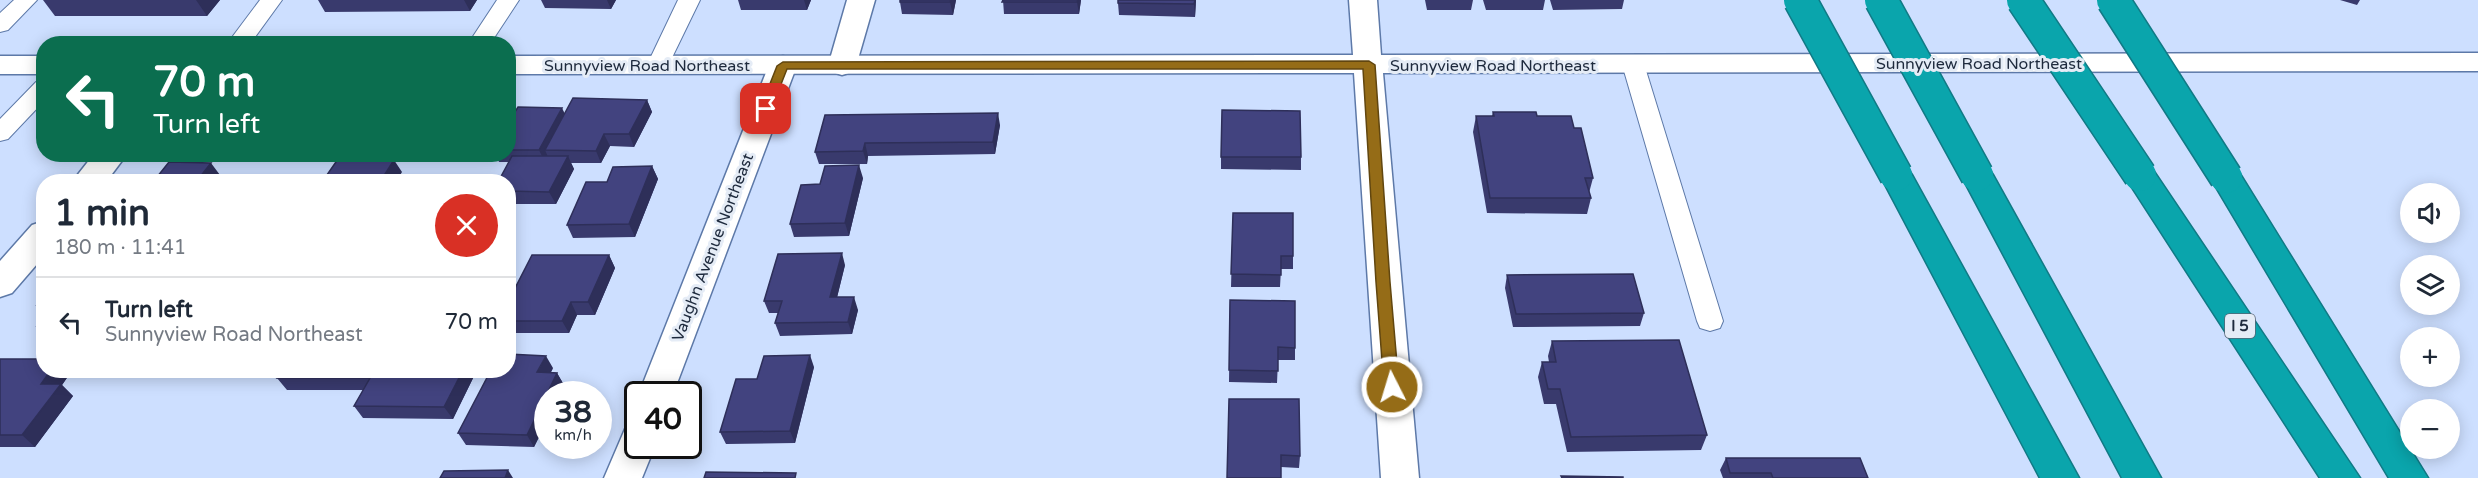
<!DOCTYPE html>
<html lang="en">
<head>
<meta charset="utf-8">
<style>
	:root { --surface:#fff; --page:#f6f6f7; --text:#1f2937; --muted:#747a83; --line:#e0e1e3 }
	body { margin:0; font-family:"Varela Round",sans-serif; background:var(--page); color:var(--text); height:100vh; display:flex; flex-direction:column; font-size:22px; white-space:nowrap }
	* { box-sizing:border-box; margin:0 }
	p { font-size:20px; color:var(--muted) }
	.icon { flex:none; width:33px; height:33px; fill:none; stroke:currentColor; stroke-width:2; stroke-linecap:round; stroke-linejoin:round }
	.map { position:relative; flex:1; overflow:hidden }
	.details { position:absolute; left:36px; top:174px; width:480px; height:204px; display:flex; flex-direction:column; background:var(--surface); border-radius:24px; box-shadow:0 3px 15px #0003 }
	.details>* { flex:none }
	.top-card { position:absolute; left:36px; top:36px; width:480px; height:126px; border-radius:24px; box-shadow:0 3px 15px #0003; background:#0b6e4f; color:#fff; overflow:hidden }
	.tools { position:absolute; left:2400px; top:183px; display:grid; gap:12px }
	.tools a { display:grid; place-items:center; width:60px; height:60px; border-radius:50%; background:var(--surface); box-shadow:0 3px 15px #0003; font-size:30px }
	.speed { position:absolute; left:534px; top:381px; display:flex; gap:12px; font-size:30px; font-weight:700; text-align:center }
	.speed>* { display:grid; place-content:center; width:78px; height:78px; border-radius:50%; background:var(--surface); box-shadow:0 3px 15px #0003; line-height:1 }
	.speed small { font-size:15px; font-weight:400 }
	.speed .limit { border:3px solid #111; border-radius:9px; background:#fff; color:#111 }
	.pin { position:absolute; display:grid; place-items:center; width:51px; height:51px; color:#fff; margin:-26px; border-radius:12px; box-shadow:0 3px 9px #0006 }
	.me { position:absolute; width:66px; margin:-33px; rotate:355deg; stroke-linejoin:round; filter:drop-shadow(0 0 4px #0008) }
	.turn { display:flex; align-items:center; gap:21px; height:126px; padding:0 18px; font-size:27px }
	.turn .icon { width:78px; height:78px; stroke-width:2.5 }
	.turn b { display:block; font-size:42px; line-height:51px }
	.round { display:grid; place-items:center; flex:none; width:63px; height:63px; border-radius:32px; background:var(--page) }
	.headline { display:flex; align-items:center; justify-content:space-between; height:102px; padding:0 18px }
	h1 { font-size:36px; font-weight:800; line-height:45px }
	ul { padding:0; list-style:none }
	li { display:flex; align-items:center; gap:18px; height:90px; padding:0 18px; border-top:2px solid var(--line) }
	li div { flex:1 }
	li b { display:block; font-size:22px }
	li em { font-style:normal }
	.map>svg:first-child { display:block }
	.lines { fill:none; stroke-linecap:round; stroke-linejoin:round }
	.lane-casing { stroke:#5d79a8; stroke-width:2 }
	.street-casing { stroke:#5d79a8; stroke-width:3 }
	.secondary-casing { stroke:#5d79a8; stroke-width:3 }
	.highway-casing { stroke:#117a85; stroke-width:3 }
	.lane { fill:#fff; fill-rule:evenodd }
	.street { fill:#fff; fill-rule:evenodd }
	.secondary { fill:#fff; fill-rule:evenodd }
	.highway { fill:#0aa5ac; fill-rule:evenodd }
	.highway-bridge-casing { stroke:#117a85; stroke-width:35; stroke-linecap:butt }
	.highway-bridge { stroke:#0aa5ac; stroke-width:32 }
	.wall { fill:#393a6d }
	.shaded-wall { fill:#2e2f59 }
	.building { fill:#42437f; stroke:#2e2f59; stroke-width:1.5 }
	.route { fill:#956c17; stroke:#61460f; stroke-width:1.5 }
	.labels { text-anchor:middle; stroke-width:6; stroke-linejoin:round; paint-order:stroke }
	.shield { fill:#e5ecf6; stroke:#5a6474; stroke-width:1.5 }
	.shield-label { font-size:15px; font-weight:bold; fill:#1e2a3d }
	.street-label { font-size:16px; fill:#1e2a3d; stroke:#e5ecf6 }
</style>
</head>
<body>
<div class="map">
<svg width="2478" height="478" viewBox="0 0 2478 478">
	<rect width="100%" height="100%" fill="#cddfff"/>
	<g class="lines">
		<g class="lane-casing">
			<path id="lane" d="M14,0H37L8,30L0,32V13Z
				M260,0H282L250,44H227Z
				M497,0H519L490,44H468Z
				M678,0H700L666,70L658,72L650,70L647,65Z
				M1633,57L1641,59L1644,64L1723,321L1720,328L1710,331L1700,328L1697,321L1622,64L1625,59Z
				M44,80V101L8,139L0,141V119L36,82Z"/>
		</g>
		<g class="street-casing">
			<path id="street" d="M847,0H875L856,66L852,72L842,75L832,72L828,66Z
				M783,56L793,59L797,65L673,394L638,396L769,65L773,59Z
				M94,154H127L106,182H72Z
				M44,221V256L12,293L0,297V261L32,225Z
				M638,425V446H655L642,478H604L625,429Z"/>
		</g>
		<g class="secondary-casing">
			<path id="secondary" d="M1349,0H1377L1381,55L2478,53V71L1383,73L1419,478H1381L1354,73L508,74V56L1353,55Z
				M0,56H44V74H0Z"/>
		</g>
		<g class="highway-casing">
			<path id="highway" d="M1896,164L1907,167L1912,175L2079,478H2040L1880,175L1885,167Z
				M1977,164L1988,167L1993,175L2161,478H2122L1961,175L1966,167Z
				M2140,164L2151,167L2360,478H2320L2124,175L2129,167Z
				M2226,166L2237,169L2428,478H2389L2210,177L2215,169Z"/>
		</g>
		<use href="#lane" class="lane"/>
		<use href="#street" class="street"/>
		<use href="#secondary" class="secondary"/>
		<use href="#highway" class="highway"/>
		<g class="highway-bridge-casing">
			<path id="highway-bridge" d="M1800,0L1896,175
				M1881,0L1977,175
				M2023,0L2140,175
				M2113,0L2226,177"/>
		</g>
		<use href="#highway-bridge" class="highway-bridge"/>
	</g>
	<path class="wall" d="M43,0H220L207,16H55Z
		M318,0H477L470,11L325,12Z
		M541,0H616L611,9L545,8Z
		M738,0H811L807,10H741Z
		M956,0L953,15L902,14L900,2Z
		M1003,0H1081L1079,14H1004Z
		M1196,0L1195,17L1119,15L1118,3Z
		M1425,0H1473L1471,10H1427Z
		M1483,0H1545L1543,10H1486Z
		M1550,0H1624L1622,9L1553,10Z
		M2340,0H2360L2357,5Z
		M647,100L652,112L634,147L610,146L601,163H571L574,169L556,204H508L509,162H499L495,154H508V123Z
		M1493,112L1537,116L1574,128L1593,178L1589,193L1591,198L1587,214L1487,213L1473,132L1476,116H1492Z
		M825,115L1000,125L995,154L868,156L867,164H819L815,152Z
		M1221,157H1301V170L1221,169Z
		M652,166L658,179L635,237L573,238L567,225L607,182Z
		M863,178L849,236L794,237L790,224L820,184Z
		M1233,213L1293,256V269H1281L1280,287H1231Z
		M609,255L615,268L595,315H577L569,333H508V302Z
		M845,265L837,297L858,310L852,334L780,336L775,323L778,313H769L764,301Z
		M1507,275L1644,313L1640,326L1513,327L1505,288Z
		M44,297V312L37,305Z
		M1230,300L1295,348V360H1278L1277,383L1229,382Z
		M44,317V332L37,326Z
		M1552,341L1707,435L1701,450L1567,452L1556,404H1544L1538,377L1542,362H1549L1548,356Z
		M0,359L51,370H70L71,372L62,385L73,396L35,447H0Z
		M814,367L795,443L726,444L720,432L757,379Z
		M553,368L551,372L557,373L564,385L559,394H548V419L534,447L466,445L458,433Z
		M282,370H477L453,419L363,418L354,406L363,390H287L277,378Z
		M1229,399L1300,456L1299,468L1281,467Z
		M1726,458L1868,478H1723L1720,470Z"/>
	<path class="shaded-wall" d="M196,0H220L207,16Z
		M464,0H477L470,11Z
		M607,0H616L611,9Z
		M804,0H811L807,10Z
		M951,0H956L953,15L950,2Z
		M1078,0H1081L1079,14L1077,2Z
		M1195,0H1196L1195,17L1194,4Z
		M647,100L652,112L634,147L629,134Z
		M562,108L568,120L545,150L548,157L545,162L539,150Z
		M998,113L1000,125L995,154L993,142Z
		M604,134L610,146L601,163L596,151Z
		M865,143L868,156L867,164L863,151Z
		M568,156L574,169L556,204L549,192Z
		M394,160L402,172L396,182H380Z
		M211,163L220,175L215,182H196Z
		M859,165L863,178L849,236L845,223Z
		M652,166L658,179L635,237L629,224Z
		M842,253L845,265L834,310L830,297Z
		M609,255L615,268L595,315L588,302Z
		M854,297L858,310L852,334L848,322Z
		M571,302L577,315L569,333L562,321Z
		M810,355L814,367L795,443L790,431Z
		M546,356L553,368L545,384L537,372Z
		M51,370H70L71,372L62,385L73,396L35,447L22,435L41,384Z
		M463,370H477L453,419L444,407Z
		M557,373L564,385L559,394H548V419L534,447L527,435Z
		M508,470L513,478H505Z"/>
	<path class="building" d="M900,0H951L950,2H900Z
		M1003,0H1078L1077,2H1002Z
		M1118,0H1195L1194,4L1118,3Z
		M573,98L647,100L629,134H604L596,151L545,150Z
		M518,107L562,108L539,150H508V123Z
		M1222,110L1300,111L1301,157H1221Z
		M1493,112H1536L1537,116H1571L1574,128H1581L1593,178H1585L1591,198H1490L1476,116H1494Z
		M998,113L993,142L865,143L863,151L815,152L825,115Z
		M512,156H568L549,192L508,191V182H498Z
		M338,159L394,160L380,182H322Z
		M169,162L211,163L196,182H140L144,177H157Z
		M859,165L845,223L790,224L801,185L820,184L825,166Z
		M652,166L629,224L567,225L586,182H607L613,167Z
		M1233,213H1293V256H1281V275L1231,274Z
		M842,253L830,297H854L848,322L775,323L782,301H764L778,254Z
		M532,255H609L588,302H571L562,321H508V302Z
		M1633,274L1644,313L1516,314L1507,275Z
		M44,297V305H37Z
		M1230,300L1295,301V348L1278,347V371L1229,370Z
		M44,317V326H37Z
		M1679,340L1707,435L1571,437L1560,389H1548L1542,362H1556L1552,341Z
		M508,354L546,356L537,372L557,373L527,435L458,433L491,370H508Z
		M810,355L790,431L720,432L736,379H757L764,356Z
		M0,359H44V370H51L41,384H61L22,435H0Z
		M282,370H463L444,407L354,406L370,378H277Z
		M1229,399H1299L1300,456L1281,455V478H1227Z
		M1726,458H1860L1868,478H1773L1771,473H1730Z
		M508,470L505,478H440L444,471Z
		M706,472L796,473L795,478H704Z
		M1561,476L1623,477V478H1562Z"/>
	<path class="route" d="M1369,61L1375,65L1390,282L1399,387L1397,391H1387L1384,387L1376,282L1363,69H787L770,112H762L760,109L777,66L783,62Z"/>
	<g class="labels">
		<rect class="shield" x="2225" y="314" width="30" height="24" rx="4.5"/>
		<g class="shield-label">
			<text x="2240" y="331">I 5</text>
		</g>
		<g class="street-label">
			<text x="1979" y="69">Sunnyview Road Northeast</text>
			<text x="647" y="71">Sunnyview Road Northeast</text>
			<text x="1493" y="71">Sunnyview Road Northeast</text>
			<text transform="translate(712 247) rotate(-69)" y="6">Vaughn Avenue Northeast</text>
		</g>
	</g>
</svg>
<div class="tools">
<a><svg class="icon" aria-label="sound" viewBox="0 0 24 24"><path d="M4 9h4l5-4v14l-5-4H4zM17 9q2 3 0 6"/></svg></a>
<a><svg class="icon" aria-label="layers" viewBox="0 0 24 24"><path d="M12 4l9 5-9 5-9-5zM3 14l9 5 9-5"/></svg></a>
<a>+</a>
<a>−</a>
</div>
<div class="speed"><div>38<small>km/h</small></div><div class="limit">40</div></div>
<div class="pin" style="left:766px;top:109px;background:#d93025"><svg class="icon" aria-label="arrive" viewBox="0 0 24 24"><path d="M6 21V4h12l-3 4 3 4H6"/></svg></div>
<svg class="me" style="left:1392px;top:387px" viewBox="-20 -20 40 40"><circle r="17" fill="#956c17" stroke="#fff" stroke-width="3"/><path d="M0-11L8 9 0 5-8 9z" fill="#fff"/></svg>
<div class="top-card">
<div class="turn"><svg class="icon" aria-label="left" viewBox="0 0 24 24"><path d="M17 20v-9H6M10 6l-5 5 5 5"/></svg><div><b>70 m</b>Turn left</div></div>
</div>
<section class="details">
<div class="headline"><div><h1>1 min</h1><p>180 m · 11:41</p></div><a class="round" style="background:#d93025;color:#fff"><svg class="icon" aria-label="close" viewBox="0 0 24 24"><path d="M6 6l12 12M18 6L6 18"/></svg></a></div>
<ul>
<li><svg class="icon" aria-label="left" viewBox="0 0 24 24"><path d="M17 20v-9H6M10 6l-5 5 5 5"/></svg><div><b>Turn left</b><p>Sunnyview Road Northeast</p></div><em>70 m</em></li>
</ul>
</section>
</div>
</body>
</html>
